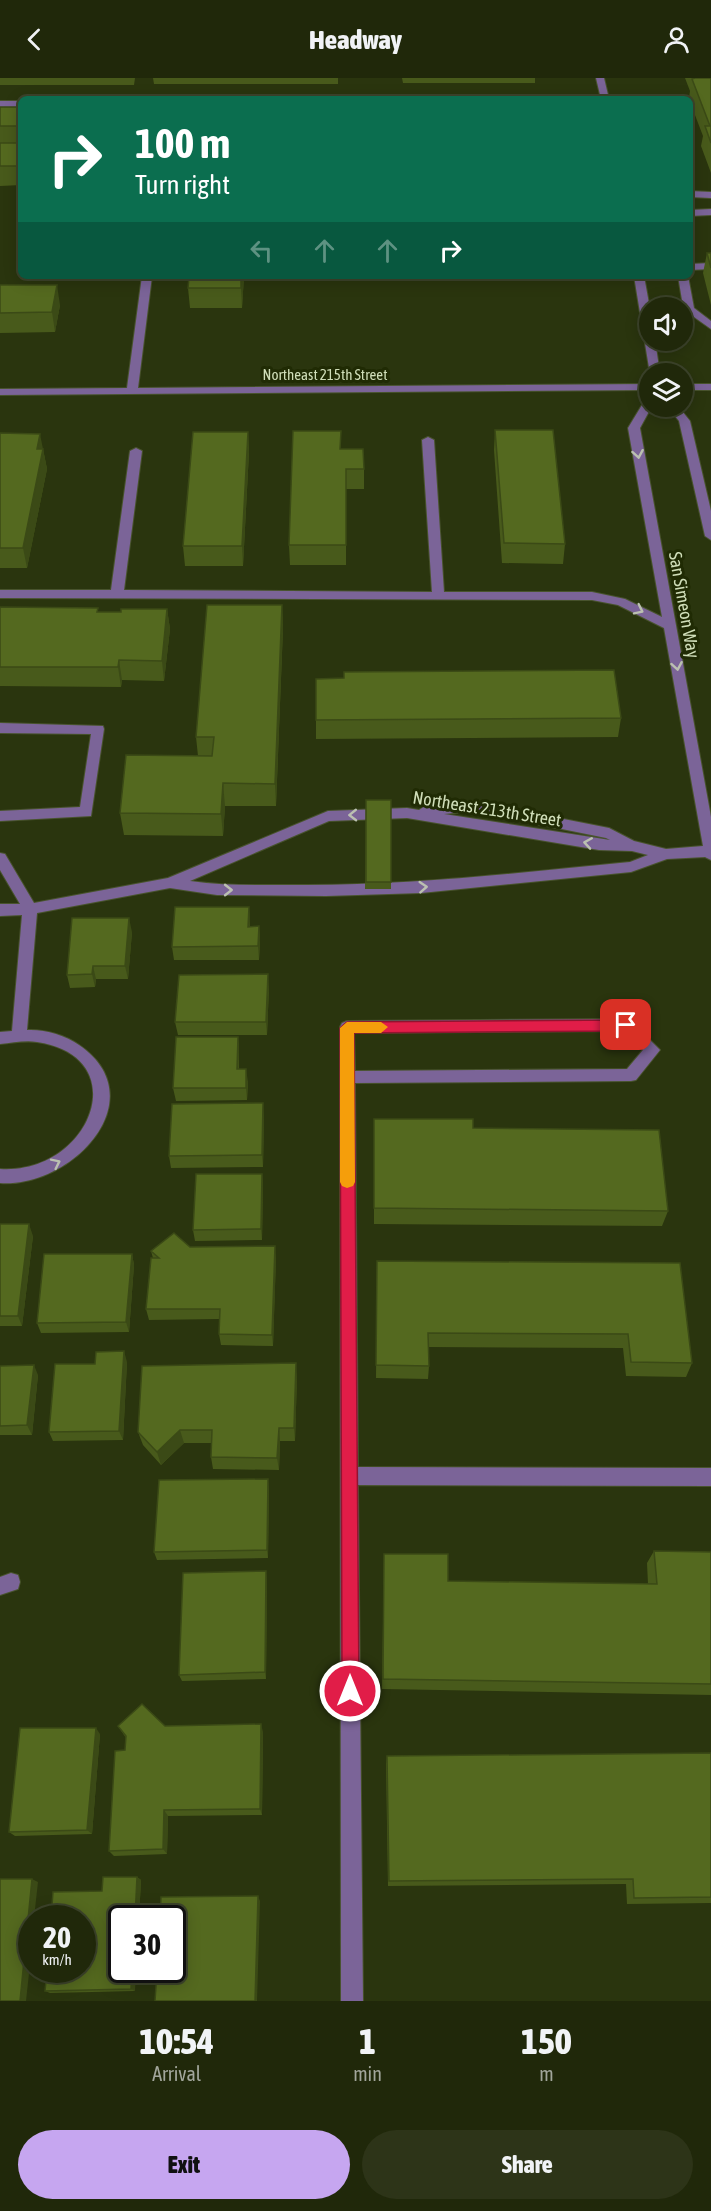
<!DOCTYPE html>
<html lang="en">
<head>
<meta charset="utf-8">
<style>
	:root { --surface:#20280a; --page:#2d3418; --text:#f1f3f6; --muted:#a2a69c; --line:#3d442b; --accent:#c6a6f0 }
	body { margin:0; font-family:"Asap Condensed",sans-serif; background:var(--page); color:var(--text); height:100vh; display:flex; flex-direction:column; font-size:22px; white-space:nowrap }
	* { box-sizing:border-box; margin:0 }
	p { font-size:20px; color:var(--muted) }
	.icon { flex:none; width:33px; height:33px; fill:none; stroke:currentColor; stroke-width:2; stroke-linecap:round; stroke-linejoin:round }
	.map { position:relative; height:1923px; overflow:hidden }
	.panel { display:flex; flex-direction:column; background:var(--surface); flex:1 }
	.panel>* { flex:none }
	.hud { position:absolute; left:18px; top:18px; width:675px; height:183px; border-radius:9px; box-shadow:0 3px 15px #0003,0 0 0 2px var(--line); background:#0b6e4f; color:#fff; overflow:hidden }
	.buttons { position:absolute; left:639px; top:219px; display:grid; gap:12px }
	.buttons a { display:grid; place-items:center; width:54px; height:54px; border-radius:50%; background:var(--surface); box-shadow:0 3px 15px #0003,0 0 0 2px var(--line); font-size:30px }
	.speed { position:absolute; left:18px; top:1827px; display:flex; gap:12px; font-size:30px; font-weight:700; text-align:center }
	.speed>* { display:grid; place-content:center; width:78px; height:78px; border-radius:50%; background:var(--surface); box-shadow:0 3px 15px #0003,0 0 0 2px var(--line); line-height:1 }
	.speed small { font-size:15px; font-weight:400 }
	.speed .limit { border:3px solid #111; border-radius:9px; background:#fff; color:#111 }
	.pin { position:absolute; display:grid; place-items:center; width:51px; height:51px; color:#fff; margin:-26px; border-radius:12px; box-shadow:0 3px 9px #0006 }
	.me { position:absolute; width:66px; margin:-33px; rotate:0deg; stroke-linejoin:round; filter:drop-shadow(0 0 4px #0008) }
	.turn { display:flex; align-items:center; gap:21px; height:126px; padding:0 18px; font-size:27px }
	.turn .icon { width:78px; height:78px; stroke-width:2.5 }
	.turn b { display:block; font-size:42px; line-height:51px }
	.lanes { display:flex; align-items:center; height:57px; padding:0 18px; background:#0003; justify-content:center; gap:30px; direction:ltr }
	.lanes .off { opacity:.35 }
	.eta { display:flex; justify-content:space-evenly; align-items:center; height:102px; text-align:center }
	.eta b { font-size:36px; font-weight:800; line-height:42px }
	.button { display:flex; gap:12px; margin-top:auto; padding:12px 18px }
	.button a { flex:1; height:69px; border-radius:36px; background:var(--accent); color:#111; font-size:24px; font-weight:800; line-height:69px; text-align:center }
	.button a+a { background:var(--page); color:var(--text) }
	header { display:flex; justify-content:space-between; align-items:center; height:78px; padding:0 18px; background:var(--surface); font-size:27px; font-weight:800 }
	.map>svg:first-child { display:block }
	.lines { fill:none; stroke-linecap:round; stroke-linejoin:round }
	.minor-casing { stroke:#48532d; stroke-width:2 }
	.minor { fill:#7b6498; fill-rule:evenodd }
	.wall { fill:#485a1b }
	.shaded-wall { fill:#3b4a16 }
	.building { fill:#54691f; stroke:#3b4a16; stroke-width:1.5 }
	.oneway { stroke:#bbc0b1 }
	.route { fill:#e11d48; stroke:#92132f; stroke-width:1.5 }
	.slow { fill:#f59e0b }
	.labels { text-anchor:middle; stroke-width:6; stroke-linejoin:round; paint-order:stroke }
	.far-street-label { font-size:15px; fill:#d0deb9; stroke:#202b04 }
	.street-label { font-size:18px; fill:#d0deb9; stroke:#202b04 }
</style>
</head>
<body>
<header><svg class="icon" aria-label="back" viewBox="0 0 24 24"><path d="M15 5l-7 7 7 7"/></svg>Headway<svg class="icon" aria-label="person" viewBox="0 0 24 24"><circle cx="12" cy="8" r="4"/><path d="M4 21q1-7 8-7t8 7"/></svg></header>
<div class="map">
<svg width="711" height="1923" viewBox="0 0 711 1923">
	<rect width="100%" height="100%" fill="#2a350e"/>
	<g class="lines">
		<g class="minor-casing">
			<path id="minor" d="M596,0H604L609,21H601Z
				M0,23H21V29H0Z
				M690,113L711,114V120L690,119Z
				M711,131V137L690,138V132Z
				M711,185V191L690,192V186Z
				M142,198H152L138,310L650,306V312L0,317V311L127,310Z
				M634,198H644L650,231V262H655L660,296H650Z
				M678,198H688L694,230L711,243V251L687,234H682V230H678L683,228Z
				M682,306H711V312H682Z
				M650,319V328H652L640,350L711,739V782L705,779L667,781L631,794L421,815L326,818L217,817L170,810L37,835L27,952C44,951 65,957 79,967C156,1020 73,1110 0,1105V1091C90,1097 137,979 37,964C25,962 12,965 0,966V954L12,953L22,837L0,838V826H20L0,792V775L5,776L34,825L168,800L328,733L407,730L419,732L425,728L473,723L609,750L634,763L666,771L703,768L664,550L618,527L592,522L0,520V512H111L130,373L136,370L142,373L124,512L432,514L422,362L428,359L434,362L444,514H592L625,521L662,539L628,350L645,322ZM473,733L606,760L610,762L444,736ZM407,740L599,772L632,773L648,777L630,784C518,795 407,808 294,807C259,807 224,808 190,803L329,743Z
				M667,328H678L690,343L711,433V462L705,458L679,343Z
				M0,645L103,648L104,651L91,738L0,743V733L80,729L91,656L0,655Z
				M626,941L631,943L660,972L636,1002L631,1003L355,1005L358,1389L711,1390V1408L358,1407L363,1923H341L340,949L342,945L347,943ZM623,953L643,972L627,991L355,993L354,955Z
				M11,1495L18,1497L20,1504L18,1511L0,1517V1499Z"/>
		</g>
		<use href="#minor" class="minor"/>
	</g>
	<path class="wall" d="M0,0H135L134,7H0Z
		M153,0H338V6H154Z
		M402,0H535V5H403Z
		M685,0H711V95L701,68L703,58L690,24V21L689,20L690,13Z
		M0,29H21V107L0,108Z
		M707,175H711V227L703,195Z
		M244,198L242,230H190L188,210Z
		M0,207L60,227L55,254L0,255Z
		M495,352L565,466L563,486L502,485L494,372Z
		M248,354L249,374L243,488H185L183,468Z
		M0,355L43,371L47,391L27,490H0Z
		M341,371L364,391V411H346V487H290L289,467Z
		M282,527L283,550L276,728H225L223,758L124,757L120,735L198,678L196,659Z
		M0,529L99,534H121L167,531L170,551L164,603L122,602L121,609L0,608Z
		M621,640L618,659L316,661V642Z
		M366,722H391V811H365Z
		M249,829L250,849L259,848L260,862L259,882H174L172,869Z
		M132,854L128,901H96L95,909L70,910L67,897Z
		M269,909L267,957H178L175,944Z
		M238,959L239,971V991L248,1004L247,1022L176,1023L173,1010Z
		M264,1038L263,1089L171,1090L169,1078Z
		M374,1041L473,1050L668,1133L662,1148L374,1146Z
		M262,1096L263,1108L262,1162L195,1163L193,1152Z
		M0,1146L33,1158L22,1248H0Z
		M190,1169L276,1179L273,1268L221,1267L219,1256V1241L149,1242L146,1231L153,1180L151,1173Z
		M132,1176L134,1187L129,1254L41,1255L37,1245Z
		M377,1183L680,1185L692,1285L686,1299L626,1298L623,1270L429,1269V1288L428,1301L376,1300Z
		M127,1284L123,1362L53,1363L49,1354Z
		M0,1288L38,1297L32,1357H0Z
		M297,1298L295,1363H280L279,1392L213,1391L211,1379L212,1365H184L161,1387L143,1367L138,1354Z
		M269,1410L268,1480L157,1482L154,1474Z
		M654,1473L711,1474V1617L382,1611L384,1476L448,1503L648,1506L647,1485Z
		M267,1501L266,1601L182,1603L179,1597Z
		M118,1648H165L263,1654L262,1737L168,1738L167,1776L114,1778L109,1773L125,1672L126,1660Z
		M100,1656L92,1756L15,1758L9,1754Z
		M711,1675V1825L627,1826L626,1806L388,1808L386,1686L387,1678Z
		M137,1799L141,1802L139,1840H122L135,1913L50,1915L45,1913L102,1813Z"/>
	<path class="shaded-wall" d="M241,198H244L242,230L241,210Z
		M57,207L60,227L55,254L52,234Z
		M248,354L249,374L243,488L242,468Z
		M40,356L47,391L27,490L23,470L37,371Z
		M282,527L283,550L276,728L275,706Z
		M167,531L170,551L164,603L162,583Z
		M119,582L122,602L121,609L118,589Z
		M223,705L225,728L223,758L221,736Z
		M249,829L250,842L249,862L248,849Z
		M129,840L132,854L128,901L125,888Z
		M259,848L260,862L259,882L258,868Z
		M93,888L96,901L95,909L92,896Z
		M268,896L269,909L267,957L266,944Z
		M238,959L239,971L238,1003L237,991Z
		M246,991L248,1004L247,1022L246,1010Z
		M263,1025L264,1038L263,1089L262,1077Z
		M262,1096L263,1108L262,1162L261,1151Z
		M29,1146L33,1158L22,1248L18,1238Z
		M275,1168L276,1179L273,1268L272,1257Z
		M132,1176L134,1187L129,1254L126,1244Z
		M124,1273L127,1284L123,1362L119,1353Z
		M296,1285L297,1298L295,1363L294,1350Z
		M34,1287L38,1297L32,1357L27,1347Z
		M279,1350L280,1363L279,1392L277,1380Z
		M180,1352L184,1365L161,1387L157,1374Z
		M268,1401L269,1410L268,1480L267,1472Z
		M266,1493L267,1501L266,1601L265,1594Z
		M261,1646L263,1654L262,1737L260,1731Z
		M96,1650L100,1656L92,1756L87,1752Z
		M164,1732L168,1738L167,1776L163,1771Z
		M137,1799L141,1802L139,1840H135Z
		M32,1801L38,1804L34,1840H32V1868L26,1923H20Z
		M258,1818L260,1823L257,1923H255Z
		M132,1892H136L135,1913L131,1911Z"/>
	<path class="building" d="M695,0H711V65L705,48H710L692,1Z
		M0,29H21V48H0Z
		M0,65H21V88H0Z
		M707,175H711V190Z
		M189,198H241V210H188Z
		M0,207H57L52,234L0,235Z
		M495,352H553L565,466L504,465Z
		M293,353H341L340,371H363L364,391H346V467H289Z
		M193,354H248L242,468H183Z
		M0,355L40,356L37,371H43L23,470H0Z
		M207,527H282L275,706L223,705L221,736L120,735L126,677L212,678L214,659H196Z
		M0,529L98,530L97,534H121V531H167L162,583L119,582L118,589H0Z
		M614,592L621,640L316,642V601L344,600V594Z
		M366,722H391V804H366Z
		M175,829H249L248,849L259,848L258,868L172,869Z
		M72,840H129L125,888H93L92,896L67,897Z
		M268,896L266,944H175L179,897Z
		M176,959H238L237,991H246V1010H173Z
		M263,1025L262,1077L169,1078L172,1026Z
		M374,1041H473V1050L659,1052L668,1133L374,1130Z
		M196,1096H262L261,1151L193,1152Z
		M0,1146H29L18,1238H0Z
		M174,1155L190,1169L275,1168L272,1257L219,1256L220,1231H146L151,1180H159L151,1173Z
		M44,1176H132L126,1244L37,1245Z
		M377,1183L680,1185L692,1285L631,1284L628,1256L428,1255L429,1288L376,1287Z
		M124,1273L119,1353L49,1354L55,1286H95L96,1274Z
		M296,1285L294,1350H279L277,1380L211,1379L212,1352H180L157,1374L138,1354L142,1288Z
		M34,1287L27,1347L0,1348V1288Z
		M268,1401L267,1472L154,1474L159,1402Z
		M654,1473L711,1474V1606L383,1601L384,1476H448V1503L657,1506Z
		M266,1493L265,1594L179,1597L183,1495Z
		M142,1626L165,1648L261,1646L260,1731L164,1732L163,1771L109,1773L115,1673L125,1672L126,1658L118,1648Z
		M20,1650H96L87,1752L9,1754Z
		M711,1675V1819L634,1820L633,1801L389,1803L387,1678Z
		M103,1799H137L135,1840H122V1892H132L131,1911L45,1913L47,1892H82V1840H51L53,1814L102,1813Z
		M0,1801H32L20,1923H0Z
		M258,1818L255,1923H155L157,1892H172V1840H160L161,1819Z"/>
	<defs><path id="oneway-chevron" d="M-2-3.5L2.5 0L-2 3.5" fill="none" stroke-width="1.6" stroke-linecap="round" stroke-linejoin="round" transform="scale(1.5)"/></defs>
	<g class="oneway">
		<use href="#oneway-chevron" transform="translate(638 376) rotate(80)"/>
		<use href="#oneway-chevron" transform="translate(639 532) rotate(26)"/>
		<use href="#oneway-chevron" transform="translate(677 588) rotate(80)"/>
		<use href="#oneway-chevron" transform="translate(353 737) rotate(179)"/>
		<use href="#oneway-chevron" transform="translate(588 765) rotate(-171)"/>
		<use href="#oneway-chevron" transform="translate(423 809) rotate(-4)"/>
		<use href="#oneway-chevron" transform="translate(228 812)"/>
		<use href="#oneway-chevron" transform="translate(56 1085) rotate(-26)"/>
	</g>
	<path class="route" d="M626,942L633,947L626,953L354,955L359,1613L357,1619L350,1622L344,1619L342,1613L340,950L347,944Z"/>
	<path class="slow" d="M347,944H381L388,949L381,955H354L355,1104L353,1108L347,1110L342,1108L340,1104V950Z"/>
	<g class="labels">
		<g class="far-street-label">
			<text x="325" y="302">Northeast 215th Street</text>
		</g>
		<g class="street-label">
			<text transform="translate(684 527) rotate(80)" y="6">San Simeon Way</text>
			<text transform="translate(487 731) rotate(9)" y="6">Northeast 213th Street</text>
		</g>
	</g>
</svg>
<div class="buttons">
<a><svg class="icon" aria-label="sound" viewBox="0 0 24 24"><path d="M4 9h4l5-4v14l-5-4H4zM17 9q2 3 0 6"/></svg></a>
<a><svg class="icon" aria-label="layers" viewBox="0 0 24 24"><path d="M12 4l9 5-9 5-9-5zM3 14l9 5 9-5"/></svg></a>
</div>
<div class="speed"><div>20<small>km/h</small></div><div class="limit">30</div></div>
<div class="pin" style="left:626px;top:947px;background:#d93025"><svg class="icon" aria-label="arrive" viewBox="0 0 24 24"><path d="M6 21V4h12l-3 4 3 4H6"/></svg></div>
<svg class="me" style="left:350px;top:1613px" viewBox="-20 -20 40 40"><circle r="17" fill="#e11d48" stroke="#fff" stroke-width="3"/><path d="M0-11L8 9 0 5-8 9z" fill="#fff"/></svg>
<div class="hud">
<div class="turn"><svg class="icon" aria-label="right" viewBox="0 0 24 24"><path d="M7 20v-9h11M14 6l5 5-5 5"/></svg><div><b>100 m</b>Turn right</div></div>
<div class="lanes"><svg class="icon off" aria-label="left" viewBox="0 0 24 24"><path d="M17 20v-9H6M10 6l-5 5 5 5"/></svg><svg class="icon off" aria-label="ahead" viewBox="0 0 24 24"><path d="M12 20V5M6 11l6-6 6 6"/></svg><svg class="icon off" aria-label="ahead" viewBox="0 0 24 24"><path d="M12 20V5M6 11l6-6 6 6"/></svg><svg class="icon" aria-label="right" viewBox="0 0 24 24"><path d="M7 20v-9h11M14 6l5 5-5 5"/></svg></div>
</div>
</div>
<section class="panel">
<div class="eta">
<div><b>10:54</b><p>Arrival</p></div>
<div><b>1</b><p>min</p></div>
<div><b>150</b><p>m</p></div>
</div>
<div class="button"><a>Exit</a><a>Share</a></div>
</section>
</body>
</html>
